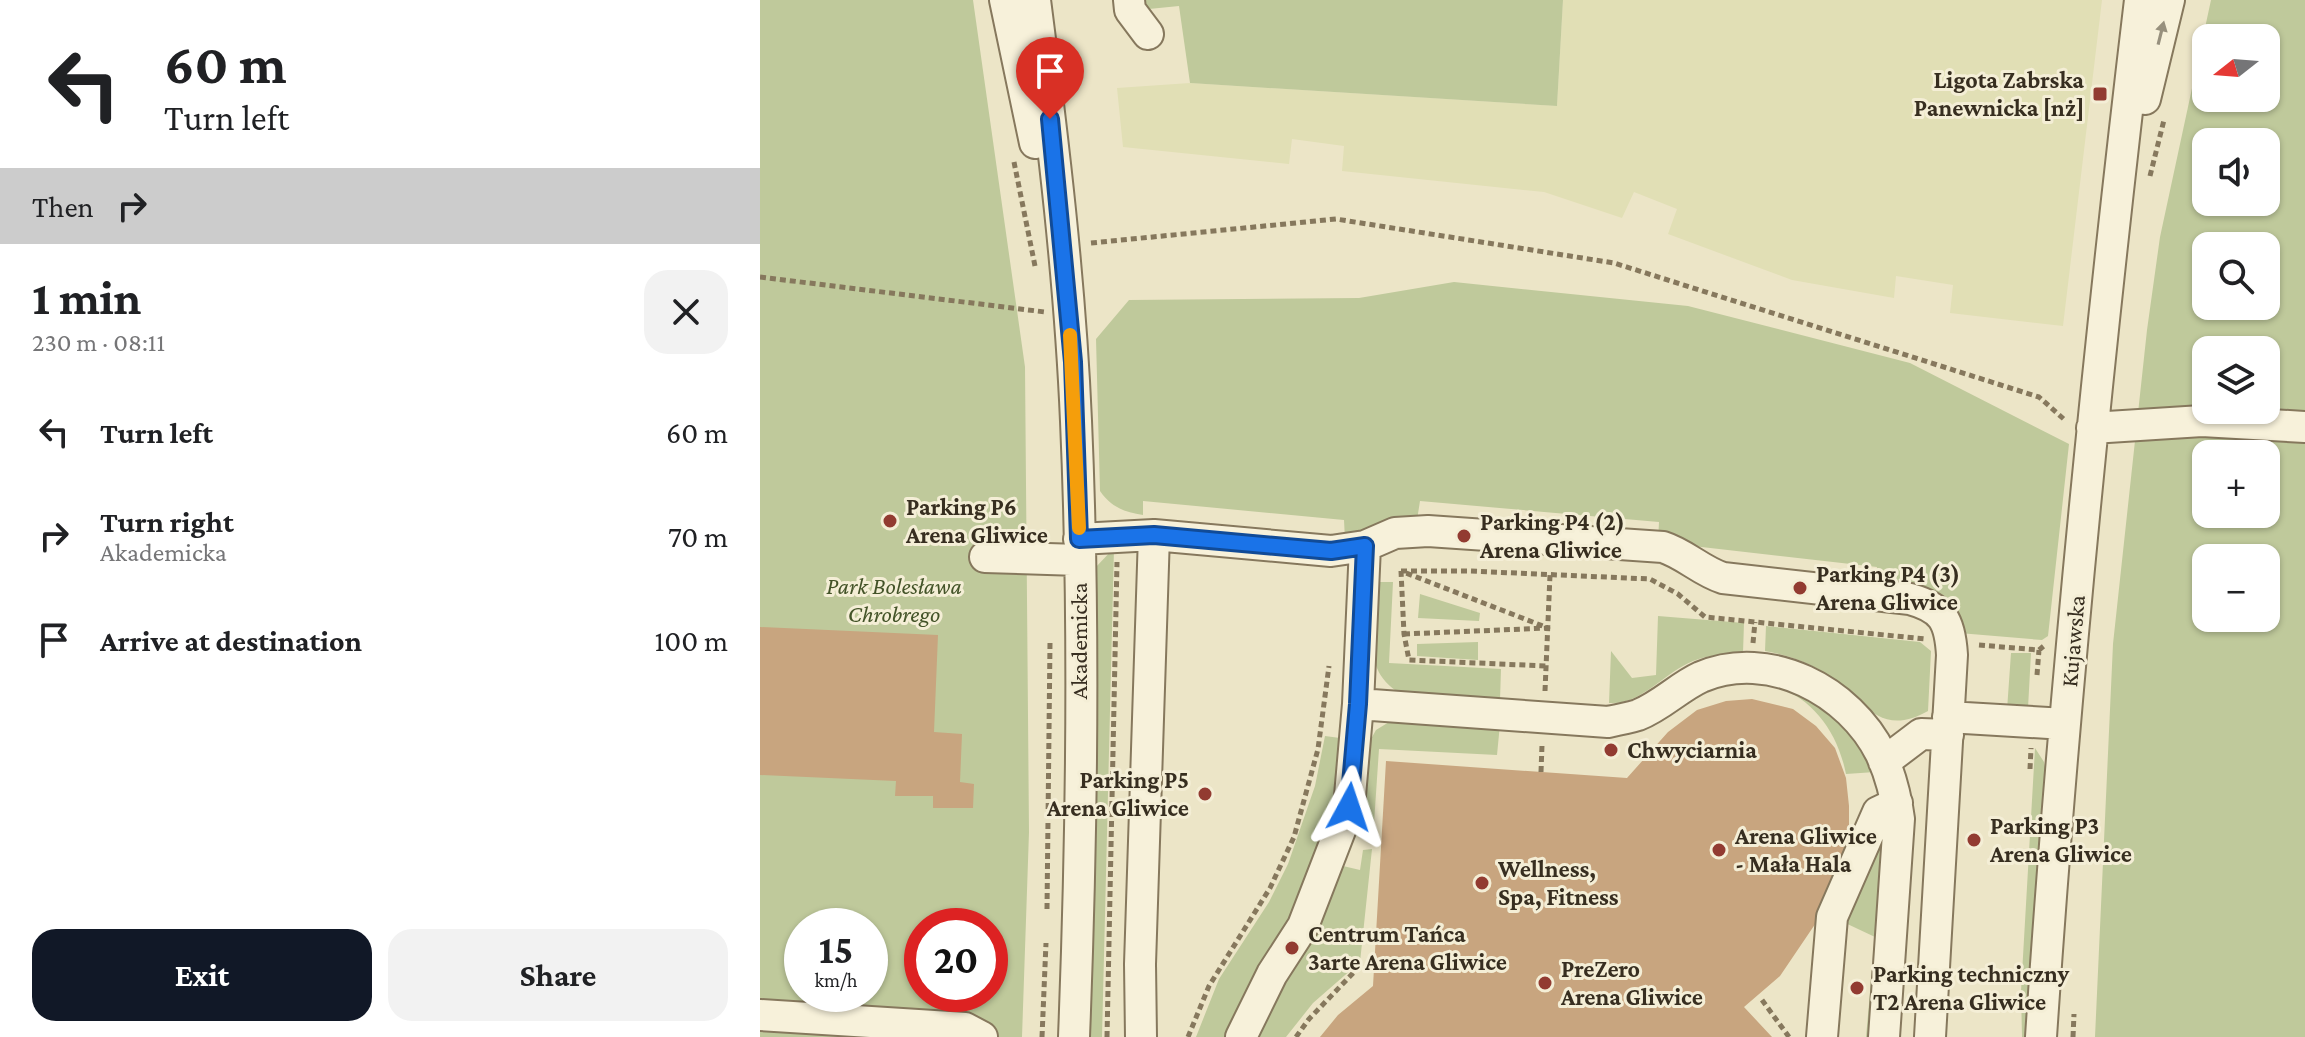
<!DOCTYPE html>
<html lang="en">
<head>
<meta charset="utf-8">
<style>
	:root { --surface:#fff; --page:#f2f2f2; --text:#202124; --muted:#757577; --accent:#111827 }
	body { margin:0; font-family:"Crimson Pro",serif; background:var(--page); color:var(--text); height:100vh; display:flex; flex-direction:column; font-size:30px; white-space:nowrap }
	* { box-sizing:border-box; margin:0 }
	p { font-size:26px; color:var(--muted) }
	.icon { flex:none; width:44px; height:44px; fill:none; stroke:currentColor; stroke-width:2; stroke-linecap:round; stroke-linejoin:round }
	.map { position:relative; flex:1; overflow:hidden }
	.side { display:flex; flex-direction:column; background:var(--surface); width:760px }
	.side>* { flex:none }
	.hud { background:#fff; color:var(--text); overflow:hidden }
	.needle { width:52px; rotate:253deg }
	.buttons { position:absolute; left:1432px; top:24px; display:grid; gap:16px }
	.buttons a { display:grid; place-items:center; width:88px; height:88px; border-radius:16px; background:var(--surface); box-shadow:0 2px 6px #0004; font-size:40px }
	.speed { position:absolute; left:24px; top:908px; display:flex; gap:16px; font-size:40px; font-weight:700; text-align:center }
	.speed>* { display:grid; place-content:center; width:104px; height:104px; border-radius:50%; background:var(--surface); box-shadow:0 2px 6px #0004; line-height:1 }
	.speed small { font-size:20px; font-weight:400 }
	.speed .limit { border:12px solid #d22; background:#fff; color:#111 }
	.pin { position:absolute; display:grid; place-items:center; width:68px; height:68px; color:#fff; margin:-82px -34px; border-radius:50% 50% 50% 0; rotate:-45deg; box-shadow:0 0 8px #0007 }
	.pin .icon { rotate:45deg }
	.me { position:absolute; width:88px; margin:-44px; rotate:5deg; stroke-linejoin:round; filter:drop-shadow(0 0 6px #0008) }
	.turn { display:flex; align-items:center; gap:28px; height:168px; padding:0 32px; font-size:36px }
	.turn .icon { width:104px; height:104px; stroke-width:2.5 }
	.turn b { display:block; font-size:56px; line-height:68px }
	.then { display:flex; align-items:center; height:76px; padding:0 32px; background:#0003; gap:16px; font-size:30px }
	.round { display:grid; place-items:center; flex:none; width:84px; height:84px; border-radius:24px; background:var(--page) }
	.head { display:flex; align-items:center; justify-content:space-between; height:136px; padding:0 32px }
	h1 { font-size:48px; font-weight:700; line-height:60px }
	.action { display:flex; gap:16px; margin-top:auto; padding:16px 32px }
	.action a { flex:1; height:92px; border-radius:24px; background:var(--accent); color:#fff; font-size:32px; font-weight:700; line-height:92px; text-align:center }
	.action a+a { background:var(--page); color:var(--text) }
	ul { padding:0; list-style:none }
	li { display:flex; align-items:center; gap:24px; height:104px; padding:0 32px }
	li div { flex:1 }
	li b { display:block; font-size:30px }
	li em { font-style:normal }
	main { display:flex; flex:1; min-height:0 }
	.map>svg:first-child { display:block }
	.farmland { fill:#e1dfb5 }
	.green { fill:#bfc99b; fill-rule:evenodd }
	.building { fill:#c8a57f }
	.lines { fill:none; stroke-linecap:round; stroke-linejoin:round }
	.minor-casing { stroke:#86785d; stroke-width:34 }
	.path { stroke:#86785d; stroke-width:5; stroke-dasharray:6 4; stroke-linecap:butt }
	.minor { stroke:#f7f1da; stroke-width:30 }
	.oneway { fill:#97907d }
	.route-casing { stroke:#114b97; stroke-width:20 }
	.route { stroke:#1a73e8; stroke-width:14 }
	.slow { stroke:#f59e0b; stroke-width:14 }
	.poi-dot { fill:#923b31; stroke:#f4eed6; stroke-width:3 }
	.labels { text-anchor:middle; stroke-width:6; stroke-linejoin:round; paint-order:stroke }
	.poi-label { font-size:24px; font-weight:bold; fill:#372e20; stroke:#f4eed6; text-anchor:start }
	.park-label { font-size:24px; font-style:italic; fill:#435328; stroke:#f4eed6 }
	.street-label { font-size:24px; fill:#372e20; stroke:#f4eed6 }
</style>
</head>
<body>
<main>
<section class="side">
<div class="hud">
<div class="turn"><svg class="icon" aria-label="left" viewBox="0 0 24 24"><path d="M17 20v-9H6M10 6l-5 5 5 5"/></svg><div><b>60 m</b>Turn left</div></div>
<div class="then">Then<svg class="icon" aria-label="right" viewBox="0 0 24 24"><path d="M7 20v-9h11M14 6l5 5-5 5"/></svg></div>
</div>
<div class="head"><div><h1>1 min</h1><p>230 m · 08:11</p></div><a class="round"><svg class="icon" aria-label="close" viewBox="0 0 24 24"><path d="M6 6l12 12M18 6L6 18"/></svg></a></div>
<ul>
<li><svg class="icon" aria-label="left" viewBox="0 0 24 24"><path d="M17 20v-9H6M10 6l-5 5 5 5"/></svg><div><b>Turn left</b></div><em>60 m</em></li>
<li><svg class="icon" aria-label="right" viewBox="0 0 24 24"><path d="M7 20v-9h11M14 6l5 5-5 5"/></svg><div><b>Turn right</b><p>Akademicka</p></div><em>70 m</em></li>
<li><svg class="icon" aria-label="arrive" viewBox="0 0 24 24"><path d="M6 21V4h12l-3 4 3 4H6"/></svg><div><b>Arrive at destination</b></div><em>100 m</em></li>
</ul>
<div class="action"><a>Exit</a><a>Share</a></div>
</section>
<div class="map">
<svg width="1545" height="1037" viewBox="0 0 1545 1037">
	<rect width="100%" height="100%" fill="#ece5c7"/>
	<path class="farmland" d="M803,0H1342L1303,326L1190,313L1193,285L1136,276L1134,298L1032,280L908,234L917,209L874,192L862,218L784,192L582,171L584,146L532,139L529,164L363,147L357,88L430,83L797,106Z"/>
	<path class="green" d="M0,0H213L265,367L269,832L262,1037H0ZM42,926H110V994H42ZM162,926H230V994H162Z
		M381,0H803L797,106L430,83L419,6L389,9Z
		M1451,0H1545V1037H1335L1353,644L1387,330L1400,237ZM1446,38H1506V98H1446ZM1446,142H1506V202H1446ZM1446,246H1506V306H1446ZM1446,350H1506V410H1446ZM1446,454H1506V514H1446ZM1446,558H1506V618H1446Z
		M694,282L928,306L1150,363L1309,444L1288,636L1282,640L1199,633L1115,586L1117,567L898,542L899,522L660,501L657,520L585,540L584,520L383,501V515C364,512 351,507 340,491L336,339L369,300L599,298Z
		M354,548L342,1037H326L335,568Z
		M619,582H633L629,663L741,669L740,700L645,696C597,672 615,626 619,582Z
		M660,594L720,613L719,621L658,618Z
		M898,616L984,623L983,653C966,654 948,655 933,661C903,673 882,705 849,703L851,651L872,678L896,675Z
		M1006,626L1160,642L1171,651L1168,711C1117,740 1102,696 1063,672C1045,661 1026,655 1005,651Z
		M718,642V660L657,656V644Z
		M1251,653H1271L1268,708L1247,710Z
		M994,676C1049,685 1092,716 1117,767L1115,772L1086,774C1073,709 1023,669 955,686C932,692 911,711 892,724L893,715C933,690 944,679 994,676Z
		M634,719L740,724L737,755L619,749L613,838L592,835L606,748L616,730Z
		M565,736L580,738L570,821L530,922L489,983L466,1037H436L459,979L509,902L528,864L555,786Z
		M1275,748L1284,762L1288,781L1265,1037H1262L1261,991Z
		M1125,826L1111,1037H1106L1115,937L1081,921Z
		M612,849L600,962L553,1003L526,1037H493L561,918L583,866L600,870L603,850Z"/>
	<path class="building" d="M0,627L178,635L174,732L202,734L200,782L214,784L213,808H173V796H135L136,781L0,775Z
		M992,699L1033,709L1056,726L1075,748L1086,778L1089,806V833L1083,860L1064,911L1020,976L984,1007L1012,1037H560L578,1015L613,986L626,761L867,778L908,732L937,710L966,701Z"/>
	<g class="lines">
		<g class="minor-casing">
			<path id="minor" d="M245,0L275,143
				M275,0C293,140 310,280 316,421C325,626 322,832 314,1037
				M369,0L370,10L388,34
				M1385,99L1409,0
				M1332,428L1442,421L1545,427
				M319,539L394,535L571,551L605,546L635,533L668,531L903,547C925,554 941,571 963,578L1150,599C1183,608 1190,621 1192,655L1170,1037
				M225,557L319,560
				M598,704L848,722C858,720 868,718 878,715C901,706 919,687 941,677C1009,648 1090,691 1121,754C1131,776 1136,796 1139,819L1124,1037
				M1188,717L1305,724
				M1124,762L1161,734L1188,735
				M0,1015L205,1028L222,1037
				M381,1037L380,964L394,535
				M481,1037L512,974L543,926L589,807L598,704L605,546
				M1062,1037L1072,917L1118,812L1137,803
				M1281,1037C1304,690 1339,345 1380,0"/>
		</g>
		<path class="path" d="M254,162L275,266
			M1390,176L1404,120
			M331,243L576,219L854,263L1279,397L1306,421
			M0,277L285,312
			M641,571H709L890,579L918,594L945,617L1165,639
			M641,571L644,634L649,660L786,666
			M644,634L788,628L646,573
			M993,643L995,622
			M1219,645L1279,650L1285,645
			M1277,675L1279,650
			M785,691L790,575
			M1270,769L1271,748
			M781,772L782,745
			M287,909L290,643
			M1002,1000L1029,1037
			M282,1037L286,943
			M347,1037L357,562
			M428,1037L449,986L510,888L534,837L558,749L569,666
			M536,1037L549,1019L596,970
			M1313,1037L1314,1014"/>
		<use href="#minor" class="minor"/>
	</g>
	<defs><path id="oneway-solid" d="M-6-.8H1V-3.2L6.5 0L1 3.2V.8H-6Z" transform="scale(2)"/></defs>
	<use class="oneway" href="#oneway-solid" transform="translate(1401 33) rotate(-76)"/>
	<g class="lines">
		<g class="route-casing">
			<path id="route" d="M290,119L313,362L319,539L394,535L571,551L605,546L598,704L589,807"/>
		</g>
		<use href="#route" class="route"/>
		<path class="slow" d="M310,335L319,528"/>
	</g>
	<g class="poi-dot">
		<rect x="1332" y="86" width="16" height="16" rx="4"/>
		<circle cx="130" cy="521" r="8"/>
		<circle cx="704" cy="536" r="8"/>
		<circle cx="1040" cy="588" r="8"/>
		<circle cx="851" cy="750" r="8"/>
		<circle cx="445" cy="794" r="8"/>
		<circle cx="1214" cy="840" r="8"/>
		<circle cx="959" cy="850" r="8"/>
		<circle cx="722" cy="883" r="8"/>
		<circle cx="532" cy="948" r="8"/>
		<circle cx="785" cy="983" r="8"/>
		<circle cx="1097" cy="988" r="8"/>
	</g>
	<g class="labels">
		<g class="poi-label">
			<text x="1324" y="88" text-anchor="end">Ligota Zabrska<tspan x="1324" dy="28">Panewnicka [nż]</tspan></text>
			<text x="146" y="515">Parking P6<tspan x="146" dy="28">Arena Gliwice</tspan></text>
			<text x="720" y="530">Parking P4 (2)<tspan x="720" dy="28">Arena Gliwice</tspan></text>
			<text x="1056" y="582">Parking P4 (3)<tspan x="1056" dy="28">Arena Gliwice</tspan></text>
			<text x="867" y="758">Chwyciarnia</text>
			<text x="429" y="788" text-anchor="end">Parking P5<tspan x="429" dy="28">Arena Gliwice</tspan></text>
			<text x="1230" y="834">Parking P3<tspan x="1230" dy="28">Arena Gliwice</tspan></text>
			<text x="975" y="844">Arena Gliwice<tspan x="975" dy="28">- Mała Hala</tspan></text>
			<text x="738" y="877">Wellness,<tspan x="738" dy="28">Spa, Fitness</tspan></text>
			<text x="548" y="942">Centrum Tańca<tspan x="548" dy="28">3arte Arena Gliwice</tspan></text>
			<text x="801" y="977">PreZero<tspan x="801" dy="28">Arena Gliwice</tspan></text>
			<text x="1113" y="982">Parking techniczny<tspan x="1113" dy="28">T2 Arena Gliwice</tspan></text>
		</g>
		<g class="park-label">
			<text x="134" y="594">Park Bolesława<tspan x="134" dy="28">Chrobrego</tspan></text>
		</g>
		<g class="street-label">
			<text transform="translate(319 641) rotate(-90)" y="8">Akademicka</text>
			<text transform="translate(1313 641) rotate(-85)" y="8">Kujawska</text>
		</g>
	</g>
</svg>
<div class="buttons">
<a><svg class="needle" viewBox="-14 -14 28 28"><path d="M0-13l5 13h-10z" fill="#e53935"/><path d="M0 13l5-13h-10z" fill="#757577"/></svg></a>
<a><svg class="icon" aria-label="sound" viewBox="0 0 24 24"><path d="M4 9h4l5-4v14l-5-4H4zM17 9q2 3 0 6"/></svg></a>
<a><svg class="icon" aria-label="search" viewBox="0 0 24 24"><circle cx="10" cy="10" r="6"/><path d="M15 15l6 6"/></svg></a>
<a><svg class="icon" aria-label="layers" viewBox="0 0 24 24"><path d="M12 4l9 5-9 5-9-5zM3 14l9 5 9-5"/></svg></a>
<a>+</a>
<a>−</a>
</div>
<div class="speed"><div>15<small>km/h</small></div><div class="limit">20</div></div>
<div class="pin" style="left:290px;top:119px;background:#d93025"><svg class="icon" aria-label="arrive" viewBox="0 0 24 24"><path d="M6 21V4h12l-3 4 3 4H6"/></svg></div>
<svg class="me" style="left:589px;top:807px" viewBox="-20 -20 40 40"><path d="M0-17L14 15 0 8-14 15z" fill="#1a73e8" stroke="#fff" stroke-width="4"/></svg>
</div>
</main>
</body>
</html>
